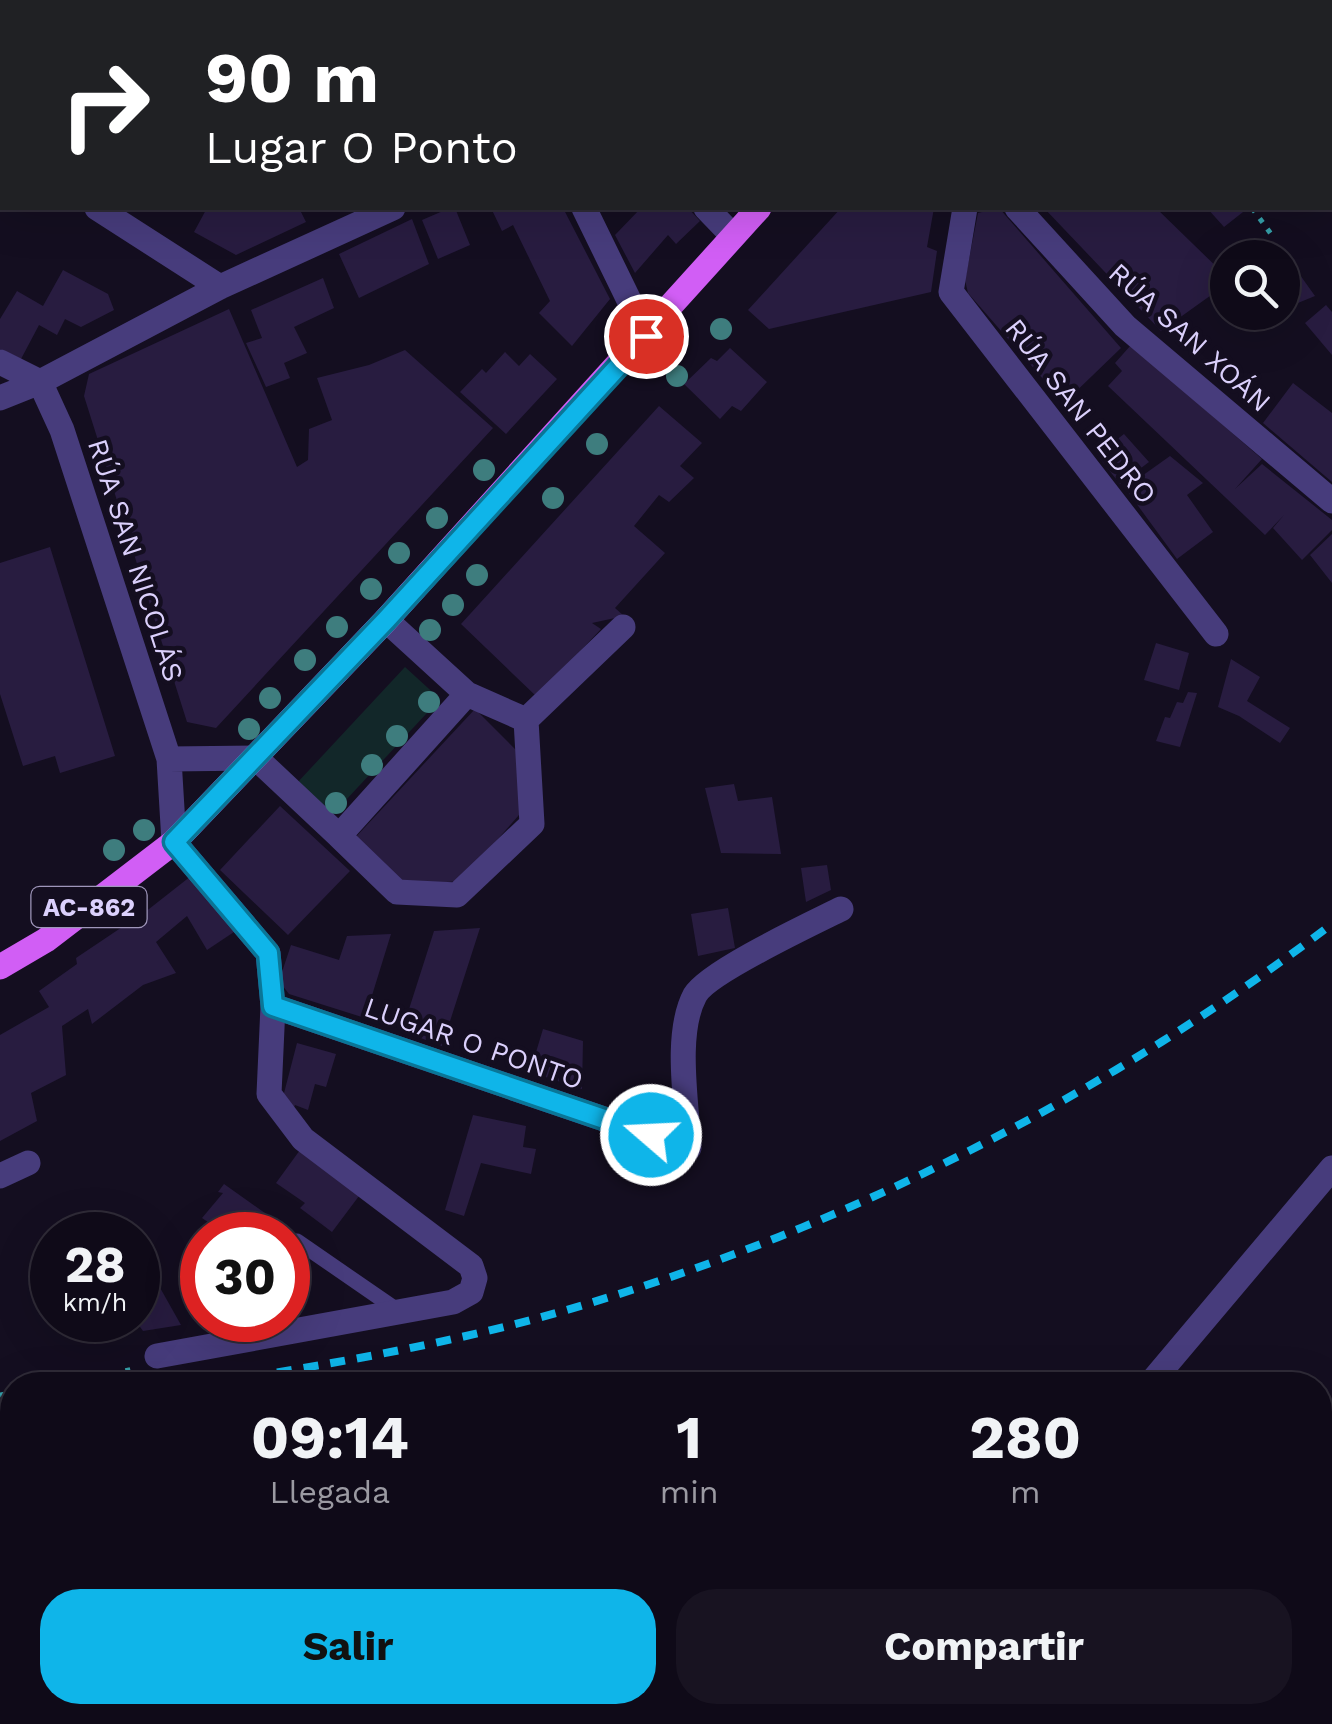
<!DOCTYPE html>
<html lang="es">
<head>
<meta charset="utf-8">
<style>
	:root { --surface:#0f0a18; --page:#181321; --text:#f1f3f6; --muted:#9b9aa2; --line:#2f2b37; --accent:#0fb5e9 }
	body { margin:0; font-family:"Work Sans",sans-serif; background:var(--page); color:var(--text); height:100vh; display:flex; flex-direction:column; font-size:38px; white-space:nowrap }
	* { box-sizing:border-box; margin:0 }
	p { font-size:32px; color:var(--muted) }
	.icon { flex:none; width:55px; height:55px; fill:none; stroke:currentColor; stroke-width:2; stroke-linecap:round; stroke-linejoin:round }
	.map { position:relative; flex:1; overflow:hidden }
	.details { position:absolute; left:0px; top:1372px; width:1332px; height:352px; display:flex; flex-direction:column; background:var(--surface); border-radius:40px 40px 0 0; box-shadow:0 10px 40px #0002,0 0 0 2px var(--line) }
	.details>* { flex:none }
	.banner { position:absolute; left:0px; top:0px; width:1332px; height:210px; box-shadow:0 10px 40px #0002,0 0 0 2px var(--line); background:#202124; color:#fff; overflow:hidden }
	.fabs { position:absolute; left:1210px; top:240px; display:grid; gap:20px }
	.fabs a { display:grid; place-items:center; width:90px; height:90px; border-radius:50%; background:var(--surface); box-shadow:0 10px 40px #0002,0 0 0 2px var(--line); font-size:50px }
	.speed { position:absolute; left:30px; top:1212px; display:flex; gap:20px; font-size:50px; font-weight:700; text-align:center }
	.speed>* { display:grid; place-content:center; width:130px; height:130px; border-radius:50%; background:var(--surface); box-shadow:0 10px 40px #0002,0 0 0 2px var(--line); line-height:1 }
	.speed small { font-size:25px; font-weight:400 }
	.speed .limit { border:15px solid #d22; background:#fff; color:#111 }
	.pin { position:absolute; display:grid; place-items:center; width:85px; height:85px; color:#fff; margin:-42px; border:5px solid #fff; border-radius:50%; box-shadow:0 2px 10px #0007 }
	.me { position:absolute; width:110px; margin:-55px; rotate:289deg; stroke-linejoin:round; filter:drop-shadow(0 0 8px #0008) }
	.turn { display:flex; align-items:center; gap:35px; height:210px; padding:0 40px; font-size:45px }
	.turn .icon { width:130px; height:130px; stroke-width:2.5 }
	.turn b { display:block; font-size:70px; line-height:85px }
	.eta { display:flex; justify-content:space-evenly; align-items:center; height:170px; text-align:center }
	.eta b { font-size:60px; font-weight:700; line-height:70px }
	.action { display:flex; gap:20px; margin-top:auto; padding:20px 40px }
	.action a { flex:1; height:115px; border-radius:40px; background:var(--accent); color:#111; font-size:40px; font-weight:700; line-height:115px; text-align:center }
	.action a+a { background:var(--page); color:var(--text) }
	.map>svg:first-child { display:block }
	.green { fill:#122729 }
	.building { fill:#281c40 }
	.lines { fill:none; stroke-linecap:round; stroke-linejoin:round }
	.path { stroke:#36a1ab; stroke-width:5; stroke-dasharray:5 8; stroke-linecap:butt }
	.lane { stroke:#473c7c; stroke-width:15 }
	.street { stroke:#473c7c; stroke-width:25 }
	.secondary { stroke:#846df6; stroke-width:25 }
	.primary { stroke:#d15ef5; stroke-width:25 }
	.rail { stroke:#0fb5e9; stroke-width:8; stroke-dasharray:15 12; stroke-linecap:butt }
	.tree { fill:#3e7d7e }
	.route-casing { stroke:#0a7697; stroke-width:25 }
	.route { stroke:#0fb5e9; stroke-width:18 }
	.labels { text-anchor:middle; stroke-width:9; stroke-linejoin:round; paint-order:stroke }
	.shield { fill:#140e20; stroke:#9f96ba; stroke-width:2.5 }
	.shield-label { font-size:25px; font-weight:bold; fill:#dbd0fc }
	.street-label { font-size:28px; fill:#dbd0fc; stroke:#140e20 }
</style>
</head>
<body>
<div class="map">
<svg width="1332" height="1724" viewBox="0 0 1332 1724">
	<rect width="100%" height="100%" fill="#140e20"/>
	<path class="green" d="M405,667L440,699L332,815L297,783Z"/>
	<path class="building" d="M207,208H299L306,222L236,255L194,232Z
		M450,208H455L470,245L438,259L422,220Z
		M491,208H563L610,299L572,346L539,313L550,301L513,225L502,231Z
		M641,208H688L700,221L676,244L668,235L635,273L615,235Z
		M841,208H934L927,247L937,251L931,292L769,329L748,310Z
		M999,208L1121,348L1064,403L968,293L965,280L978,213Z
		M1044,208H1156L1228,278V283L1161,331Z
		M1207,208H1240L1243,212L1224,227Z
		M412,219L429,264L359,298L339,254Z
		M1295,268L1315,296L1293,305L1282,291V275Z
		M63,270L108,294L114,310L81,327L65,319L57,335L39,325L21,359L0,349V319L17,291L43,306Z
		M323,278L334,308L294,327L307,353L284,363L290,378L266,387L246,343L262,338L251,310Z
		M1326,305L1332,312V355L1305,323Z
		M229,309L297,467L308,460L309,429L332,420L317,378L369,365L405,350L493,428L216,728L187,722L84,396L89,374Z
		M1131,345L1262,459L1235,489L1262,464L1332,520V530L1302,560L1273,528L1284,515L1265,535L1108,386L1122,371L1115,363Z
		M730,348L767,382L741,411L732,406L720,419L684,384L711,358L717,361Z
		M505,352L519,366L530,354L557,379L506,434L460,392L482,369L486,373Z
		M1293,383L1332,413V482L1263,423Z
		M659,406L702,443L680,466L694,478L669,502L659,495L634,526L665,553L615,608L624,616L592,623L601,629L537,697L461,624Z
		M1124,434L1149,462L1120,484L1097,455Z
		M1170,456L1203,483L1187,495L1213,532L1177,559L1125,488Z
		M1332,534V583L1310,555Z
		M50,547L115,756L60,773L55,756L23,766L0,694V563Z
		M1156,643L1189,653L1179,690L1144,680Z
		M1231,659L1260,677L1247,701L1290,728L1280,743L1239,716L1218,707Z
		M1188,692L1197,693L1180,747L1156,741L1165,717L1170,718L1177,702L1183,703Z
		M475,709L521,755L526,807L461,881L406,885L353,840Z
		M734,784L738,801L772,797L781,854L721,853L705,788Z
		M280,806L350,871L288,935L220,870Z
		M827,865L831,890L806,902L801,868Z
		M191,876L234,932L207,950L187,916L156,942L176,973L143,985L92,1024L88,1009L62,1026L66,1075L31,1093L37,1121L0,1141V1035L49,1007L39,991L77,964L76,958L149,909Z
		M728,908L735,948L698,956L691,914Z
		M480,928L442,1046L402,1031L434,931Z
		M391,934L365,1018L289,994L279,981L291,945L339,960L347,936Z
		M543,1029L583,1041L582,1089L530,1072Z
		M297,1043L336,1054L326,1087L315,1084L308,1110L295,1105L293,1110L283,1097Z
		M473,1115L526,1126L523,1147L536,1149L531,1174L481,1163L464,1216L445,1210Z
		M300,1150L362,1192L332,1232L300,1208L305,1203L276,1183Z
		M224,1184L293,1233L288,1240V1235H273L265,1230L261,1235H227L202,1218L223,1193L218,1192Z
		M154,1277L181,1325L143,1331L135,1320L138,1286Z
		M974,1712H1031L1036,1716L1030,1724H965Z
		M1218,1712H1243L1235,1724H1221L1214,1717Z"/>
	<g class="lines">
		<path class="path" d="M1252,208L1274,238
			M62,1385L133,1369
			M0,1395L12,1393"/>
		<path class="lane" d="M297,1241L400,1312"/>
		<path class="street" d="M502,0L504,2
			M0,145L2,147
			M97,208L220,287
			M584,208L646,335
			M706,208L733,236
			M965,208L951,292L1216,634
			M1017,208L1125,326L1332,501
			M0,362L40,382L62,430L169,759L174,842L268,953L273,1006L689,1148C687,1104 674,1034 695,995C708,972 813,923 841,909
			M0,398L40,382L220,287L393,208
			M467,694L526,720L623,627
			M169,759L256,758L339,836L467,694L386,620
			M339,836L397,892L457,895L532,824L526,720
			M0,1176L28,1163
			M157,1356L453,1302L471,1292L475,1278L471,1266L303,1139L269,1094L273,1006
			M1149,1385L1332,1168
			M890,1724L898,1712"/>
		<path class="secondary" d="M1330,92H1332"/>
		<path class="primary" d="M952,2L955,0
			M0,967L46,940L174,842L386,620L759,208"/>
		<path class="rail" d="M197,1385C309,1368 421,1349 531,1320C820,1241 1093,1105 1332,924
			M0,1416L12,1414"/>
	</g>
	<g class="tree">
		<circle cx="721" cy="329" r="11"/>
		<circle cx="677" cy="376" r="11"/>
		<circle cx="597" cy="444" r="11"/>
		<circle cx="484" cy="470" r="11"/>
		<circle cx="553" cy="498" r="11"/>
		<circle cx="437" cy="518" r="11"/>
		<circle cx="399" cy="553" r="11"/>
		<circle cx="477" cy="575" r="11"/>
		<circle cx="371" cy="589" r="11"/>
		<circle cx="453" cy="605" r="11"/>
		<circle cx="337" cy="627" r="11"/>
		<circle cx="430" cy="630" r="11"/>
		<circle cx="305" cy="660" r="11"/>
		<circle cx="270" cy="698" r="11"/>
		<circle cx="429" cy="702" r="11"/>
		<circle cx="249" cy="729" r="11"/>
		<circle cx="397" cy="736" r="11"/>
		<circle cx="372" cy="765" r="11"/>
		<circle cx="336" cy="803" r="11"/>
		<circle cx="144" cy="830" r="11"/>
		<circle cx="114" cy="850" r="11"/>
	</g>
	<g class="lines">
		<g class="route-casing">
			<path id="route" d="M646,336L386,620L174,842L268,953L273,1006L651,1135"/>
		</g>
		<use href="#route" class="route"/>
	</g>
	<g class="labels">
		<rect class="shield" x="31.5" y="887" width="115" height="40" rx="8"/>
		<g class="shield-label">
			<text x="89" y="916">AC-862</text>
		</g>
		<g class="street-label">
			<text transform="translate(1190 337) rotate(42)" y="10">RÚA SAN XOÁN</text>
			<text transform="translate(1081 411) rotate(52)" y="10">RÚA SAN PEDRO</text>
			<text transform="translate(136 560) rotate(72)" y="10">RÚA SAN NICOLÁS</text>
			<text transform="translate(474 1043) rotate(19)" y="10">LUGAR O PONTO</text>
		</g>
	</g>
</svg>
<div class="fabs">
<a><svg class="icon" aria-label="search" viewBox="0 0 24 24"><circle cx="10" cy="10" r="6"/><path d="M15 15l6 6"/></svg></a>
</div>
<div class="speed"><div>28<small>km/h</small></div><div class="limit">30</div></div>
<div class="pin" style="left:646px;top:336px;background:#d93025"><svg class="icon" aria-label="arrive" viewBox="0 0 24 24"><path d="M6 21V4h12l-3 4 3 4H6"/></svg></div>
<svg class="me" style="left:651px;top:1135px" viewBox="-20 -20 40 40"><circle r="17" fill="#0fb5e9" stroke="#fff" stroke-width="3"/><path d="M0-11L8 9 0 5-8 9z" fill="#fff"/></svg>
<div class="banner">
<div class="turn"><svg class="icon" aria-label="right" viewBox="0 0 24 24"><path d="M7 20v-9h11M14 6l5 5-5 5"/></svg><div><b>90 m</b>Lugar O Ponto</div></div>
</div>
<section class="details">
<div class="eta">
<div><b>09:14</b><p>Llegada</p></div>
<div><b>1</b><p>min</p></div>
<div><b>280</b><p>m</p></div>
</div>
<div class="action"><a>Salir</a><a>Compartir</a></div>
</section>
</div>
</body>
</html>
